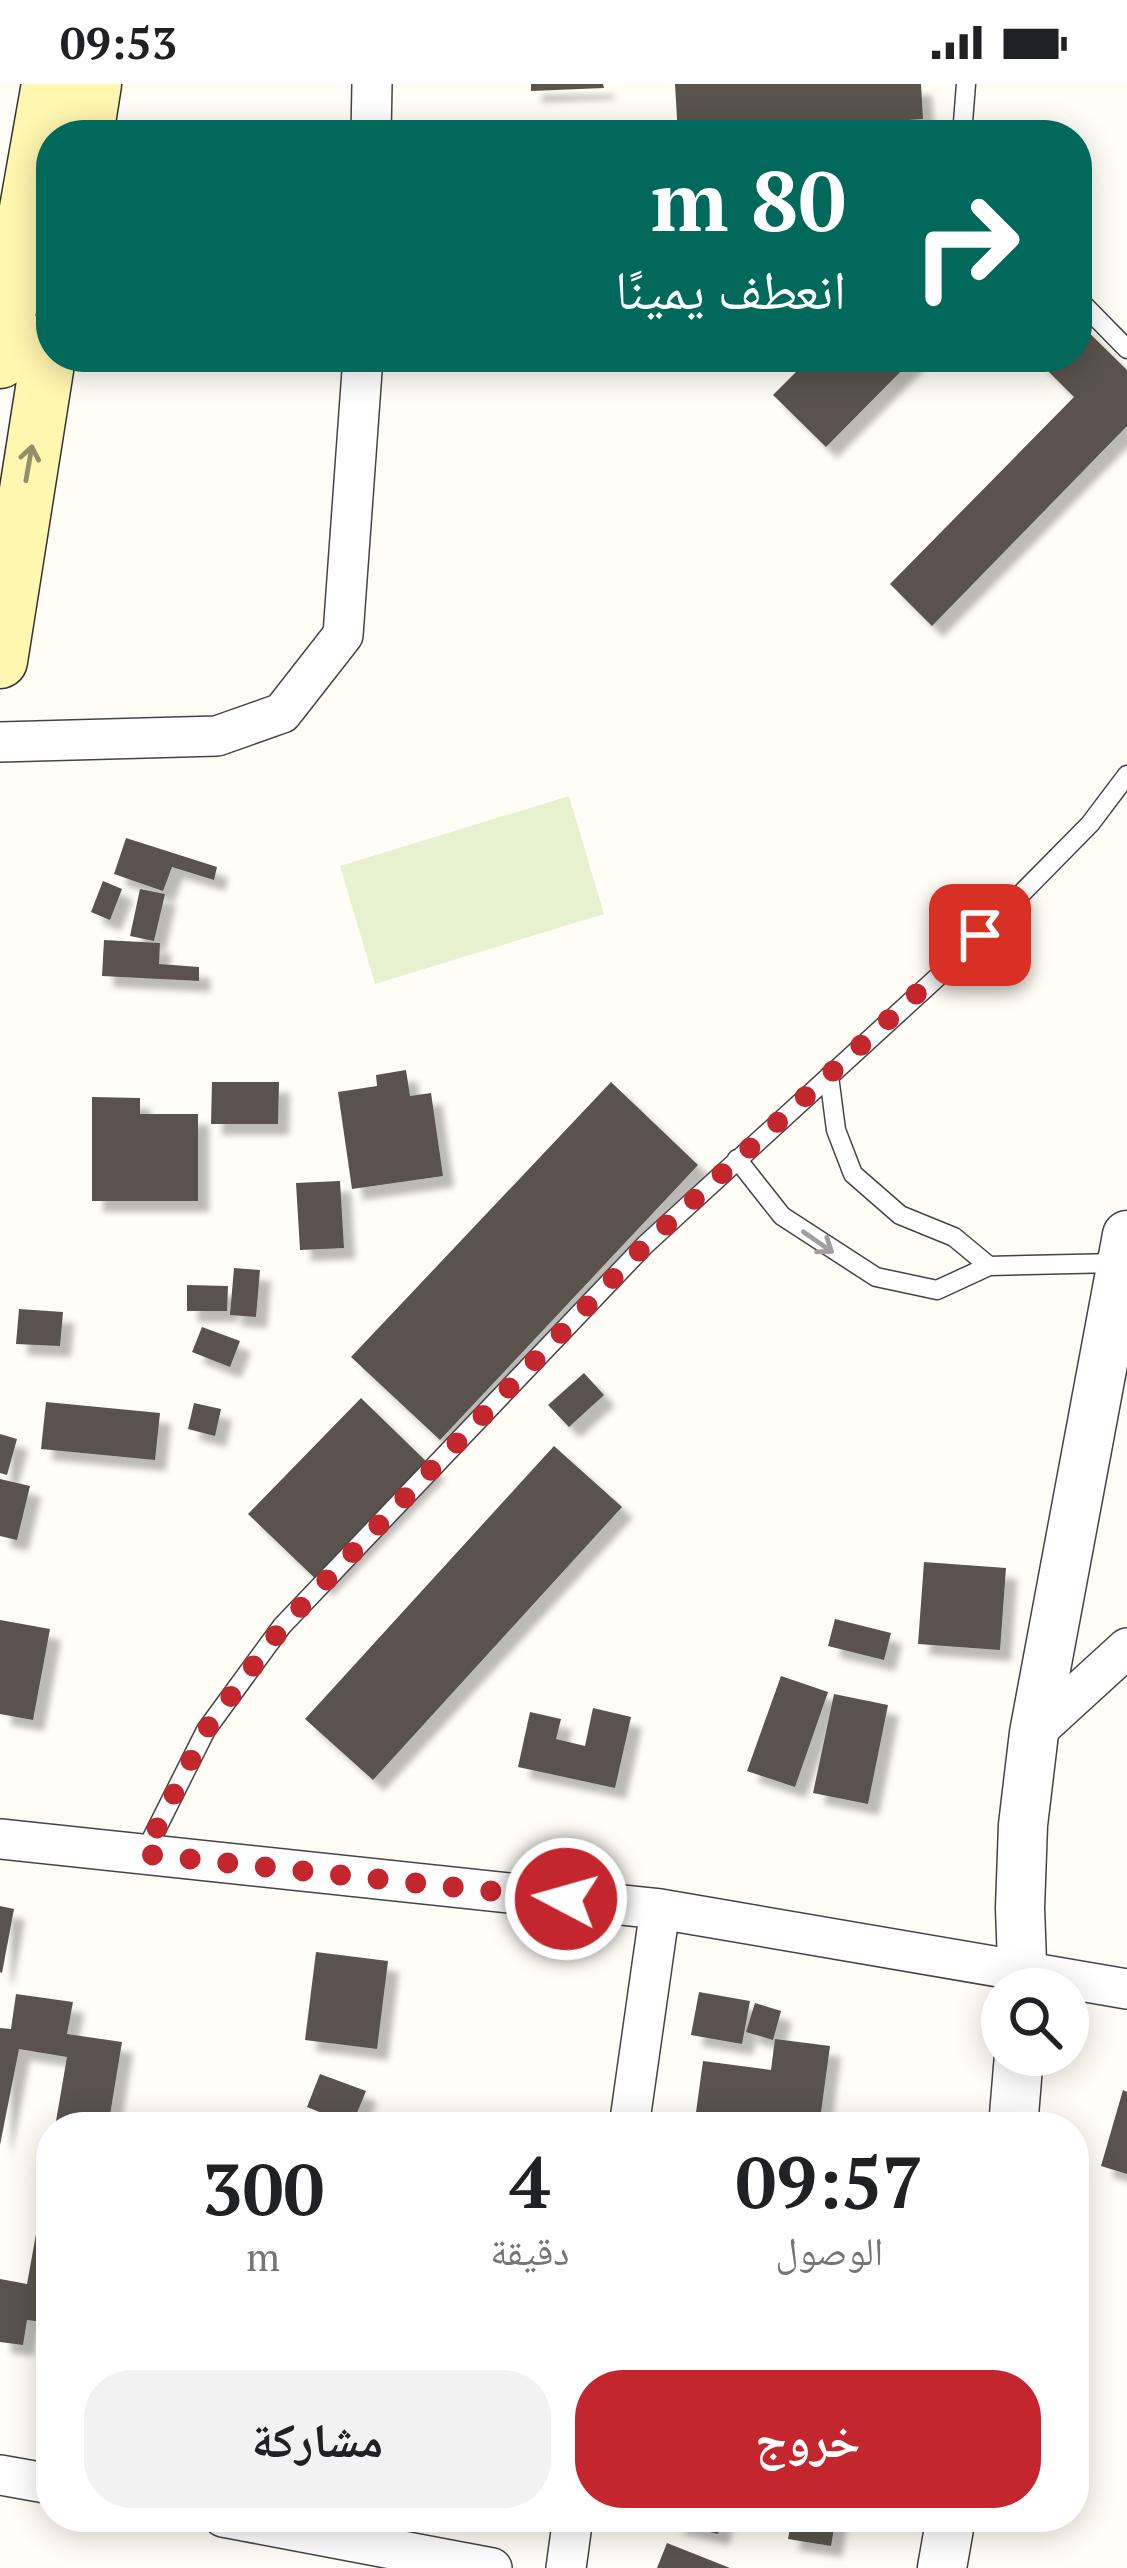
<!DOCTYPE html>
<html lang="ar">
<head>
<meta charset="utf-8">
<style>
	:root { --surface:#fff; --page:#f2f2f2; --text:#202124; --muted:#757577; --accent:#c4262e }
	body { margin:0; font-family:"PT Serif","Noto Naskh Arabic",serif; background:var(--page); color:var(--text); direction:rtl; height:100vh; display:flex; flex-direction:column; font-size:45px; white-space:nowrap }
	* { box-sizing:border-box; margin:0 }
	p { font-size:39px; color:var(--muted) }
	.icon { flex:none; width:66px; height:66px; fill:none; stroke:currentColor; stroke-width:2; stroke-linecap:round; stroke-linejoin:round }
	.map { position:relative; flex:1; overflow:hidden; direction:ltr }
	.drawer { position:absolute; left:36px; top:2028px; width:1053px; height:420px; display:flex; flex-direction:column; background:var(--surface); border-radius:48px; box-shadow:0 6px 30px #0003; direction:rtl }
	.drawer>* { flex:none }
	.banner { position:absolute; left:36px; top:36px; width:1056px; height:252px; border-radius:48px; box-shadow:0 6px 30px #0003; direction:rtl; background:#00695c; color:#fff; overflow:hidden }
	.fabs { position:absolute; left:981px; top:1884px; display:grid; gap:24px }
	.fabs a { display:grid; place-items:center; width:108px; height:108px; border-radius:50%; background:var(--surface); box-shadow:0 6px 30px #0003; font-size:60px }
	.pin { position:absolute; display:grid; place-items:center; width:102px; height:102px; color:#fff; margin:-51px; border-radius:24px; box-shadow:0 6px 18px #0006 }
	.me { position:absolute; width:132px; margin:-66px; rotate:276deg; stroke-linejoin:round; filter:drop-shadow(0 0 9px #0008) }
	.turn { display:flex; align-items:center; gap:42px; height:252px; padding:0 48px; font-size:54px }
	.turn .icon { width:156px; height:156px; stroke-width:2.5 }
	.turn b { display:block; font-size:84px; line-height:102px }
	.eta { display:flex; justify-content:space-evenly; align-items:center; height:204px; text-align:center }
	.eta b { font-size:72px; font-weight:700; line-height:84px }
	.cta { display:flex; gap:24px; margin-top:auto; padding:24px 48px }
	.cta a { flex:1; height:138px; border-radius:48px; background:var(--accent); color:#fff; font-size:48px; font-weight:700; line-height:138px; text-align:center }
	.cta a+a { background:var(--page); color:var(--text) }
	.status { display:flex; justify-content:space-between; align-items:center; height:84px; padding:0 60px; background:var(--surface); direction:ltr }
	.status svg { height:33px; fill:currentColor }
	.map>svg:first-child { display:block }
	.pitch { fill:#e6f2cf }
	.building { fill:#5a524d; filter:url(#shadow) }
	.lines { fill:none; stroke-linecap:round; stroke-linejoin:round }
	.service-casing { stroke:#444; stroke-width:21 }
	.minor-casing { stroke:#444; stroke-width:42 }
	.tertiary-casing { stroke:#444; stroke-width:51 }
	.secondary-casing { stroke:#333; stroke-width:57 }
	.service { stroke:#fff; stroke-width:18 }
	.minor { stroke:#fff; stroke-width:39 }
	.tertiary { stroke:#fff; stroke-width:48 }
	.secondary { stroke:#fff6b0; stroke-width:54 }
	.oneway { stroke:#948f68 }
	.oneway2 { stroke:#a0a0a0 }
	.route { stroke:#c4262e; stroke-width:21; stroke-dasharray:0 37.8 }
</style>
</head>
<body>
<div class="status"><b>09:53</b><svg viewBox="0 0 49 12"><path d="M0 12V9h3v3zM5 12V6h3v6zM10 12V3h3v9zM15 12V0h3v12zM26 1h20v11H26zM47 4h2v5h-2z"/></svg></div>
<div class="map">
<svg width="1127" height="2484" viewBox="0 0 1127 2484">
	<defs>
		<filter id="shadow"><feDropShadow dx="11" dy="11" stdDeviation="3" flood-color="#0004"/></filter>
	</defs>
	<rect width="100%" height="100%" fill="#fffdf5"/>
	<path class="pitch" d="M569,712L604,830L375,900L340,782Z"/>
	<path class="building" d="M531,0H603L604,4L531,7Z
		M675,0H921L923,35L678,51Z
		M1077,237L1127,286V342L932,542L890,500L1074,313L1034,273H1077Z
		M811,273H915L826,363L773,311Z
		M126,754L217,783L214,796L172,783L163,807L114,790Z
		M103,797L122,805L110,836L91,828Z
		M140,805L165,810L154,857L130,852Z
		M104,856L160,859L159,880L199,883V897L102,892Z
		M406,986L410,1012L431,1009L443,1092L352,1105L338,1008L377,1002L376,991Z
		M212,998H279L278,1040H211Z
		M611,998L698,1081L440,1356L351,1273Z
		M92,1013L140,1014V1030H198V1117H92Z
		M340,1097L344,1164L300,1166L296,1099Z
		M234,1184L260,1186L256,1233L230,1231Z
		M187,1201L228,1202L227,1227H187Z
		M19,1225L63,1228L60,1262L16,1260Z
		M202,1243L240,1257L230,1283L192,1268Z
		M584,1289L604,1311L569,1343L548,1321Z
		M361,1314L434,1385L322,1501L248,1430Z
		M46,1318L160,1329L155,1376L41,1365Z
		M194,1319L221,1325L215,1352L188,1345Z
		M0,1350L17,1355L7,1391L0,1389Z
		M554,1362L622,1423L373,1696L305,1635Z
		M0,1395L30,1402L17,1456L0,1452Z
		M924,1478L1006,1484L1000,1566L918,1560Z
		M835,1535L891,1549L884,1576L828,1562Z
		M0,1536L50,1545L33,1636L0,1630Z
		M781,1592L828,1608L795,1703L747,1687Z
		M834,1610L888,1621L868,1720L813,1709Z
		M593,1624L631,1633L615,1704L518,1683L530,1628L561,1635L556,1655L585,1662Z
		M0,1822L14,1825L2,1889L0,1888Z
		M316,1868L388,1877L377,1965L305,1956Z
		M699,1908L750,1917L742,1960L691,1951Z
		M16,1910L73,1918L67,1950L122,1958L108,2043H55L67,1973L19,1965L0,2061V1944L11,1945Z
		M755,1919L781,1927L773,1956L746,1948Z
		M775,1955L830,1962L819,2043H694L703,1977L771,1986Z
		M320,1990L366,2007L352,2041L307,2023Z
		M1123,2006L1127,2008V2090L1101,2082Z
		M49,2078L51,2239L27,2236L23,2261L0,2258V2195L27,2200Z
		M674,2433H722L718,2450L672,2439Z
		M792,2433H836L831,2462L788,2455Z
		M667,2459L730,2484H657Z"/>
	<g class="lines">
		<g class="service-casing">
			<path id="service" d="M962,51L966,0
				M1077,214L1127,265
				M829,992L836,1046L853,1090L900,1131L954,1153L989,1182
				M737,1075L782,1132L876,1193L937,1206L989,1182L1117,1179
				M144,1770L206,1646L282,1542L645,1161L953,879L1090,740L1127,691"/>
		</g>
		<g class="minor-casing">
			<path id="minor" d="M371,51L372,0
				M0,658L217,652L282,629L343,551L363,273
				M1034,1649L1127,1564
				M0,1755L660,1825L1127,1905
				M629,2043L660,1825
				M0,2391L51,2400
				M223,2433L492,2484
				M566,2484L573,2433"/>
		</g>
		<g class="tertiary-casing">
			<path id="tertiary" d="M1023,1905L1020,1824L1023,1741L1034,1649L1127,1151
				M1013,2043L1019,1971
				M942,2484L951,2433"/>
		</g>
		<g class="secondary-casing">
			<path id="secondary" d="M86,51L94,0
				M0,277L49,0
				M0,577L51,254"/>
		</g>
		<use href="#service" class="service"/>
		<use href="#minor" class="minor"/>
		<use href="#tertiary" class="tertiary"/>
		<use href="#secondary" class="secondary"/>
	</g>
	<defs><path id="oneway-shaft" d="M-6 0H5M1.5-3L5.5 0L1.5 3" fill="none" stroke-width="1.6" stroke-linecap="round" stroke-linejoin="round" transform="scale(3)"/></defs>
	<use class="oneway" href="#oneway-shaft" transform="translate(29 379) rotate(-80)"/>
	<use class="oneway2" href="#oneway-shaft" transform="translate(818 1158) rotate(35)"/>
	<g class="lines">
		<path class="route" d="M566,1815L144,1770L206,1646L283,1542L645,1161L980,851"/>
	</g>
</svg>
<div class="fabs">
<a><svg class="icon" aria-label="search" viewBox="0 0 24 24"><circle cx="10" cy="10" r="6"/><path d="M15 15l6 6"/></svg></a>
</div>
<div class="pin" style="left:980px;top:851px;background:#d93025"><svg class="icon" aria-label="arrive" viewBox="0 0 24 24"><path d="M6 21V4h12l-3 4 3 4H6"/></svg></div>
<svg class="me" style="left:566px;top:1815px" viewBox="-20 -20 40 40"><circle r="17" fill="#c4262e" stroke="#fff" stroke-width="3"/><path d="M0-11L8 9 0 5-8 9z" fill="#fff"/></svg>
<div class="banner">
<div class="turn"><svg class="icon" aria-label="right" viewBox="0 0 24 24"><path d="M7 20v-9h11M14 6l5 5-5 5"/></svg><div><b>80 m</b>انعطف يمينًا</div></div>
</div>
<section class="drawer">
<div class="eta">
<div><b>09:57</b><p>الوصول</p></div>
<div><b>4</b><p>دقيقة</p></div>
<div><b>300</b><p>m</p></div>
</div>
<div class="cta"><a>خروج</a><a>مشاركة</a></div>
</section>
</div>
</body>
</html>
